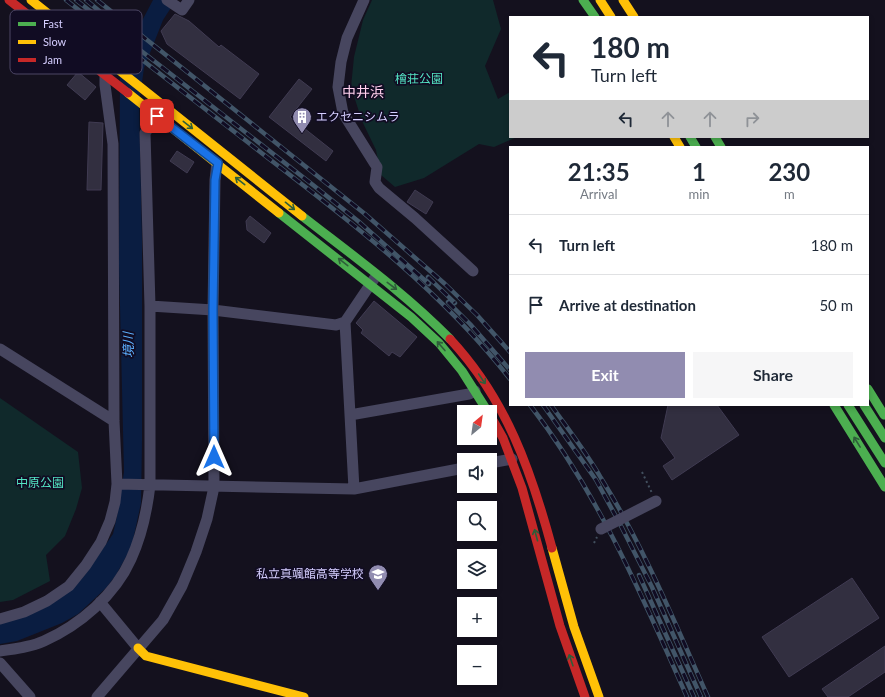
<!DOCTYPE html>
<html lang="en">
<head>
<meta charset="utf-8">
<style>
	:root { --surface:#fff; --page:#f6f6f7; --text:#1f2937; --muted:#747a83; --line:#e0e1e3; --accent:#918cb0 }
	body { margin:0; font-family:Lato,"Noto Sans JP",sans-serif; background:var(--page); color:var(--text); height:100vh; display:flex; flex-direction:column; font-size:15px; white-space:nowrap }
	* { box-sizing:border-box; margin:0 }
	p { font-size:13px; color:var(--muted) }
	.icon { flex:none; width:22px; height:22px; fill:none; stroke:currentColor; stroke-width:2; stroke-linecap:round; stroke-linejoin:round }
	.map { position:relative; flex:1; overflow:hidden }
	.details { position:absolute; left:509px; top:146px; width:360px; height:260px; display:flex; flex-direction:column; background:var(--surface); border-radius:0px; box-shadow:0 2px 6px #0003 }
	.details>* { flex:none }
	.hud { position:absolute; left:509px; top:16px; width:360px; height:122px; border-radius:0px; box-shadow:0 2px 6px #0003; background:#fff; color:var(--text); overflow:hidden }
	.needle { width:26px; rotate:29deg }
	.buttons { position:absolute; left:457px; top:405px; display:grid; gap:8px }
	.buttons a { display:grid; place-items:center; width:40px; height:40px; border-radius:0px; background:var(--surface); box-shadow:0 2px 6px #0003; font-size:20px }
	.pin { position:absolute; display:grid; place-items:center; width:34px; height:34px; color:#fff; margin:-17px; border-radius:8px; box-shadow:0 2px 6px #0006 }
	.me { position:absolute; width:44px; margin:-22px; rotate:0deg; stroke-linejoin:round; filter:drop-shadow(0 0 3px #0008) }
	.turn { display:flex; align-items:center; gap:14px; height:84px; padding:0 16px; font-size:18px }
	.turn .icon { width:52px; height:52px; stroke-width:2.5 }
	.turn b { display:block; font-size:28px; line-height:34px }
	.lanes { display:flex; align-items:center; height:38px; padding:0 16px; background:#0003; justify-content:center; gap:20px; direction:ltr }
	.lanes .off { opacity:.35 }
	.eta { display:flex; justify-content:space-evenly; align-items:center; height:68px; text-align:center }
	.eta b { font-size:24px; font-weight:700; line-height:28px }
	.button { display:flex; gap:8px; margin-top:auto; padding:8px 16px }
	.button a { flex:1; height:46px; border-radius:0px; background:var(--accent); color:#fff; font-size:16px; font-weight:700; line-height:46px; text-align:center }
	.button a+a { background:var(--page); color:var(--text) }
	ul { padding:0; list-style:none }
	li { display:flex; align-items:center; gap:12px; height:60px; padding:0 16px; border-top:1px solid var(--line) }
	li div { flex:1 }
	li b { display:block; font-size:15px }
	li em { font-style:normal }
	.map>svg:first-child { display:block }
	.green { fill:#10292b }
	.water { fill:#0a1d41 }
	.building { fill:#322f40; stroke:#403b52 }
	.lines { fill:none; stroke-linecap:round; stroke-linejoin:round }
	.path { stroke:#424f5e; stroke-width:2; stroke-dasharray:2 3; stroke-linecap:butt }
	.street { stroke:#47465f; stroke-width:11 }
	.fast { stroke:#4caf50; stroke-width:9 }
	.slow { stroke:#ffc107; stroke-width:9 }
	.jam { stroke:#c62828; stroke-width:9 }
	.rail-casing { stroke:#415568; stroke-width:4.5 }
	.rail { stroke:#110c23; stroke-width:3; stroke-dasharray:9; stroke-linecap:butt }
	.street-bridge { stroke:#47465f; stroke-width:11 }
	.fast-bridge { stroke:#4caf50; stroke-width:9 }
	.oneway { stroke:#2e5e3a }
	.route-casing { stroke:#114b97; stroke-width:10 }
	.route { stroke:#1a73e8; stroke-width:7 }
	.labels { text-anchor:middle; stroke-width:3.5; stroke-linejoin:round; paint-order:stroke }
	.park-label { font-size:12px; fill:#54e5c4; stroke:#110c23 }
	.poi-label { font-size:12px; fill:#d5ceff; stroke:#110c23; text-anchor:start }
	.water-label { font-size:13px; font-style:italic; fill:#5cb0ff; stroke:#110c23 }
	.quarter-label { font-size:14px; fill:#ffd0ed; stroke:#110c23 }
	.key { fill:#110c23; stroke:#4c4665; stroke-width:1 }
	.key-label { font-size:11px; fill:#d5ceff }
</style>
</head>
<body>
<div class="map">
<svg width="885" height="697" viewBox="0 0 885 697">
	<rect width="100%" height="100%" fill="#14111e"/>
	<path class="green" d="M372,0H493L501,29L485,66L498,99L510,92V137H517L494,147L479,144L424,178L395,187L381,175L376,150L362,121L351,87L354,57L363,20Z
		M0,398L78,452L82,488L76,509L65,536L46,555L50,581L13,600L0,602Z"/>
	<path class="water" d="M153,0H176L163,20L144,68L139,104L142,241V441L141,503L135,531L131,548L116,575L106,588L78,614L62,623L17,641L0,644V622L73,588L84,576L113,534L117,516L124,472L119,264L120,70L124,55Z"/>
	<path class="building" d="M175,14L189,21L219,47L221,45L259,74L240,99L167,44L161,31Z
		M78,72L96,87L85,100L67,85Z
		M299,79L312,89L290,117L333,151L326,161L269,117Z
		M89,122L103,123L101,190H87Z
		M177,151L194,162L187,173L170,161Z
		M415,190L433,202L426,214L407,202Z
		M250,216L271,233L264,243L247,230L246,221Z
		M374,301L417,337L400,357L392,352L389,356L361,333L363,330L356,323Z
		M668,405H717L739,435L672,480L663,466L675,458L661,438Z
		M852,578L879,618L789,677L762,637Z
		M885,646V672L848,697H828L822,689Z"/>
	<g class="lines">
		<path class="path" d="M642,472L652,493
			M594,543L597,537"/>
		<path class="street" d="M167,0L182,10L189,0
			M364,0L347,38L341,62L338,87L343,113L375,164L377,167L375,182L379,188L415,218L473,271
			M150,306L213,310L336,325L345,322L374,279
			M345,322L354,489
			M0,349L114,421
			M350,415L469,394L475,391
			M490,463L512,459
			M117,484L354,489L464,468
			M100,602L138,648
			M0,619L24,612L47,601L69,586L86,565L101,542L110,521L115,502L117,484L114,421L113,144L105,85V76
			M0,651C15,649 31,647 44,641C80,625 115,595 131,559C142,535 147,511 150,485V306L145,133L157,116
			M0,663L30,697
			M97,697L163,620L182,586L196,552L207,519L214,487L213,310L215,180L217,163"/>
		<path class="fast" d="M583,0L595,17
			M690,137L696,147
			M715,137L721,147
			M279,213L411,317L439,343L462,371L488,412
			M302,216C352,255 405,293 450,339
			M868,389L884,415
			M834,405L885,487
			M864,405L885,438"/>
		<path class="slow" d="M31,0L302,216
			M600,0L611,17
			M623,0L634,17
			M128,93L279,213
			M674,137L680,147
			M552,548L574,627L599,697
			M138,648L146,656L304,697"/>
		<path class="jam" d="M9,0L128,93
			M450,339C506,399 531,470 552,548
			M490,415L503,438L522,488L560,626L585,697"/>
		<g class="rail-casing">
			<path id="rail" d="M66,0C133,53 201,106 268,158C354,224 443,293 510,379
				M76,0L313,185L358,221L429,284
				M86,0L103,14
				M97,0L365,214L445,284L477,315L510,352
				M428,277L455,303
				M448,302L470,324L510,370
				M530,405C598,493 642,596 687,697
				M543,405L596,480L620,524L652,587L701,697
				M551,405C568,429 586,452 601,478C644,547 675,623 708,697
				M639,575L694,697"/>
		</g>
		<use href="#rail" class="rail"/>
		<path class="street-bridge" d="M601,529L656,501"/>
		<path class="fast-bridge" d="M848,405L885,463"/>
	</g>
	<defs><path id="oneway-shaft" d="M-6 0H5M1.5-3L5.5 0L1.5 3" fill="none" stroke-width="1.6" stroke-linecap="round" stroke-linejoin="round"/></defs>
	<g class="oneway">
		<use href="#oneway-shaft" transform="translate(188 125) rotate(38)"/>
		<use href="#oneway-shaft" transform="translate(240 181) rotate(-142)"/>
		<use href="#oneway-shaft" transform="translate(290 206) rotate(39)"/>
		<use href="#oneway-shaft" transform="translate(343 262) rotate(-142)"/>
		<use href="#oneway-shaft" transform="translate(392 286) rotate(37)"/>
		<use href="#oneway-shaft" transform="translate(441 346) rotate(-131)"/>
		<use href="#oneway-shaft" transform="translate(482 379) rotate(56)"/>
		<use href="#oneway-shaft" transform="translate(857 442) rotate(-122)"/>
		<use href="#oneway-shaft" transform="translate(536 535) rotate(-105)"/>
		<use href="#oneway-shaft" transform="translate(571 660) rotate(-109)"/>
	</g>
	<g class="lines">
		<g class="route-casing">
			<path id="route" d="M157,116L218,163L215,180L213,310L214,457"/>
		</g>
		<use href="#route" class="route"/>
	</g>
	<defs>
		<g id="building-pin" transform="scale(1)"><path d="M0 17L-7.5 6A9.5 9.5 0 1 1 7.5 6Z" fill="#918cb0" stroke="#110c23"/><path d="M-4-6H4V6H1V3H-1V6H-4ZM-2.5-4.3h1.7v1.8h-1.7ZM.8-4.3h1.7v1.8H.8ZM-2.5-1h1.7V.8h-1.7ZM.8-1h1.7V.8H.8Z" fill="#fff"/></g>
		<g id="school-pin" transform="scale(1)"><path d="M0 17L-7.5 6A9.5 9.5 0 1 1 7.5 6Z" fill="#918cb0" stroke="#110c23"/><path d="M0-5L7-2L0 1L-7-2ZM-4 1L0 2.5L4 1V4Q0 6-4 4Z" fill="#fff"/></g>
	</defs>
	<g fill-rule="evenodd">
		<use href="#building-pin" x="302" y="117"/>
		<use href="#school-pin" x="378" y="574"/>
	</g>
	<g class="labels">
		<g class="park-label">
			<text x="419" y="83">檜荘公園</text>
			<text x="40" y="487">中原公園</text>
		</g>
		<g class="poi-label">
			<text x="316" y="121">エクセニシムラ</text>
			<text x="364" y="578" text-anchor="end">私立真颯館高等学校</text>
		</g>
		<g class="water-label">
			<text transform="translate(128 345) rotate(-91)" y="5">境川</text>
		</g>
		<g class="quarter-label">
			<text x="363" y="97">中井浜</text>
		</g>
	</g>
	<rect x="10" y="10" width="132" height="64" rx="6" class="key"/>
	<rect x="18" y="22" width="18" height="4" fill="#4caf50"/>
	<rect x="18" y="40" width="18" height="4" fill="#ffc107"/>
	<rect x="18" y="58" width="18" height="4" fill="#c62828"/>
	<g class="key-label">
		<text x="43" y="28">Fast</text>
		<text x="43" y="46">Slow</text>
		<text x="43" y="64">Jam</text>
	</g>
</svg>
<div class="buttons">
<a><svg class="needle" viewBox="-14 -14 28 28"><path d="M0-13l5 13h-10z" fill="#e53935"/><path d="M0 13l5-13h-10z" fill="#747a83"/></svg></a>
<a><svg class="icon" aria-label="sound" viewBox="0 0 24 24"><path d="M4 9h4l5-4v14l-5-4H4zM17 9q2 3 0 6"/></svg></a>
<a><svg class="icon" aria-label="search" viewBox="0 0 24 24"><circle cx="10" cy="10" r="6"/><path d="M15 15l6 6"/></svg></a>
<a><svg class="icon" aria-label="layers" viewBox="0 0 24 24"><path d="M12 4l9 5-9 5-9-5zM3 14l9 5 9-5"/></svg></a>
<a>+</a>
<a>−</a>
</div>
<div class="pin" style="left:157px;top:116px;background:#d93025"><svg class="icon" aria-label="arrive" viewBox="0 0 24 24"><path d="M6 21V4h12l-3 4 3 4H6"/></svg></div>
<svg class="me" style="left:214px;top:457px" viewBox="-20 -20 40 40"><path d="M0-17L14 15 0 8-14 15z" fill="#1a73e8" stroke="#fff" stroke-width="4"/></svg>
<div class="hud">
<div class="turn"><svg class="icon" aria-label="left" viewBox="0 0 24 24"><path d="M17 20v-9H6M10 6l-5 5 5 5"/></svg><div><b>180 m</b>Turn left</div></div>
<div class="lanes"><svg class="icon" aria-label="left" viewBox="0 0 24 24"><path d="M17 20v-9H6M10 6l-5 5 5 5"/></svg><svg class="icon off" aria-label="ahead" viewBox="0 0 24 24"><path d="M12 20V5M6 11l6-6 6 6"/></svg><svg class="icon off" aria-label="ahead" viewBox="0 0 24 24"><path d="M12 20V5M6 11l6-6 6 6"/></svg><svg class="icon off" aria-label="right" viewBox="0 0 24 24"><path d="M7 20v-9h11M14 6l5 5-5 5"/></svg></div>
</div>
<section class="details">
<div class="eta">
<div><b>21:35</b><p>Arrival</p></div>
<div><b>1</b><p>min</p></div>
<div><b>230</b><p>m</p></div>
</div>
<ul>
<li><svg class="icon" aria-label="left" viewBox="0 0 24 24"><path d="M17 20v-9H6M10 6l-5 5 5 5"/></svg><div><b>Turn left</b></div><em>180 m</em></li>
<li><svg class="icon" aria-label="arrive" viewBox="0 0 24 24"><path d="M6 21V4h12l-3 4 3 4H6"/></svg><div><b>Arrive at destination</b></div><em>50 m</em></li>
</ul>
<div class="button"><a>Exit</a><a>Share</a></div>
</section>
</div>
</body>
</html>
